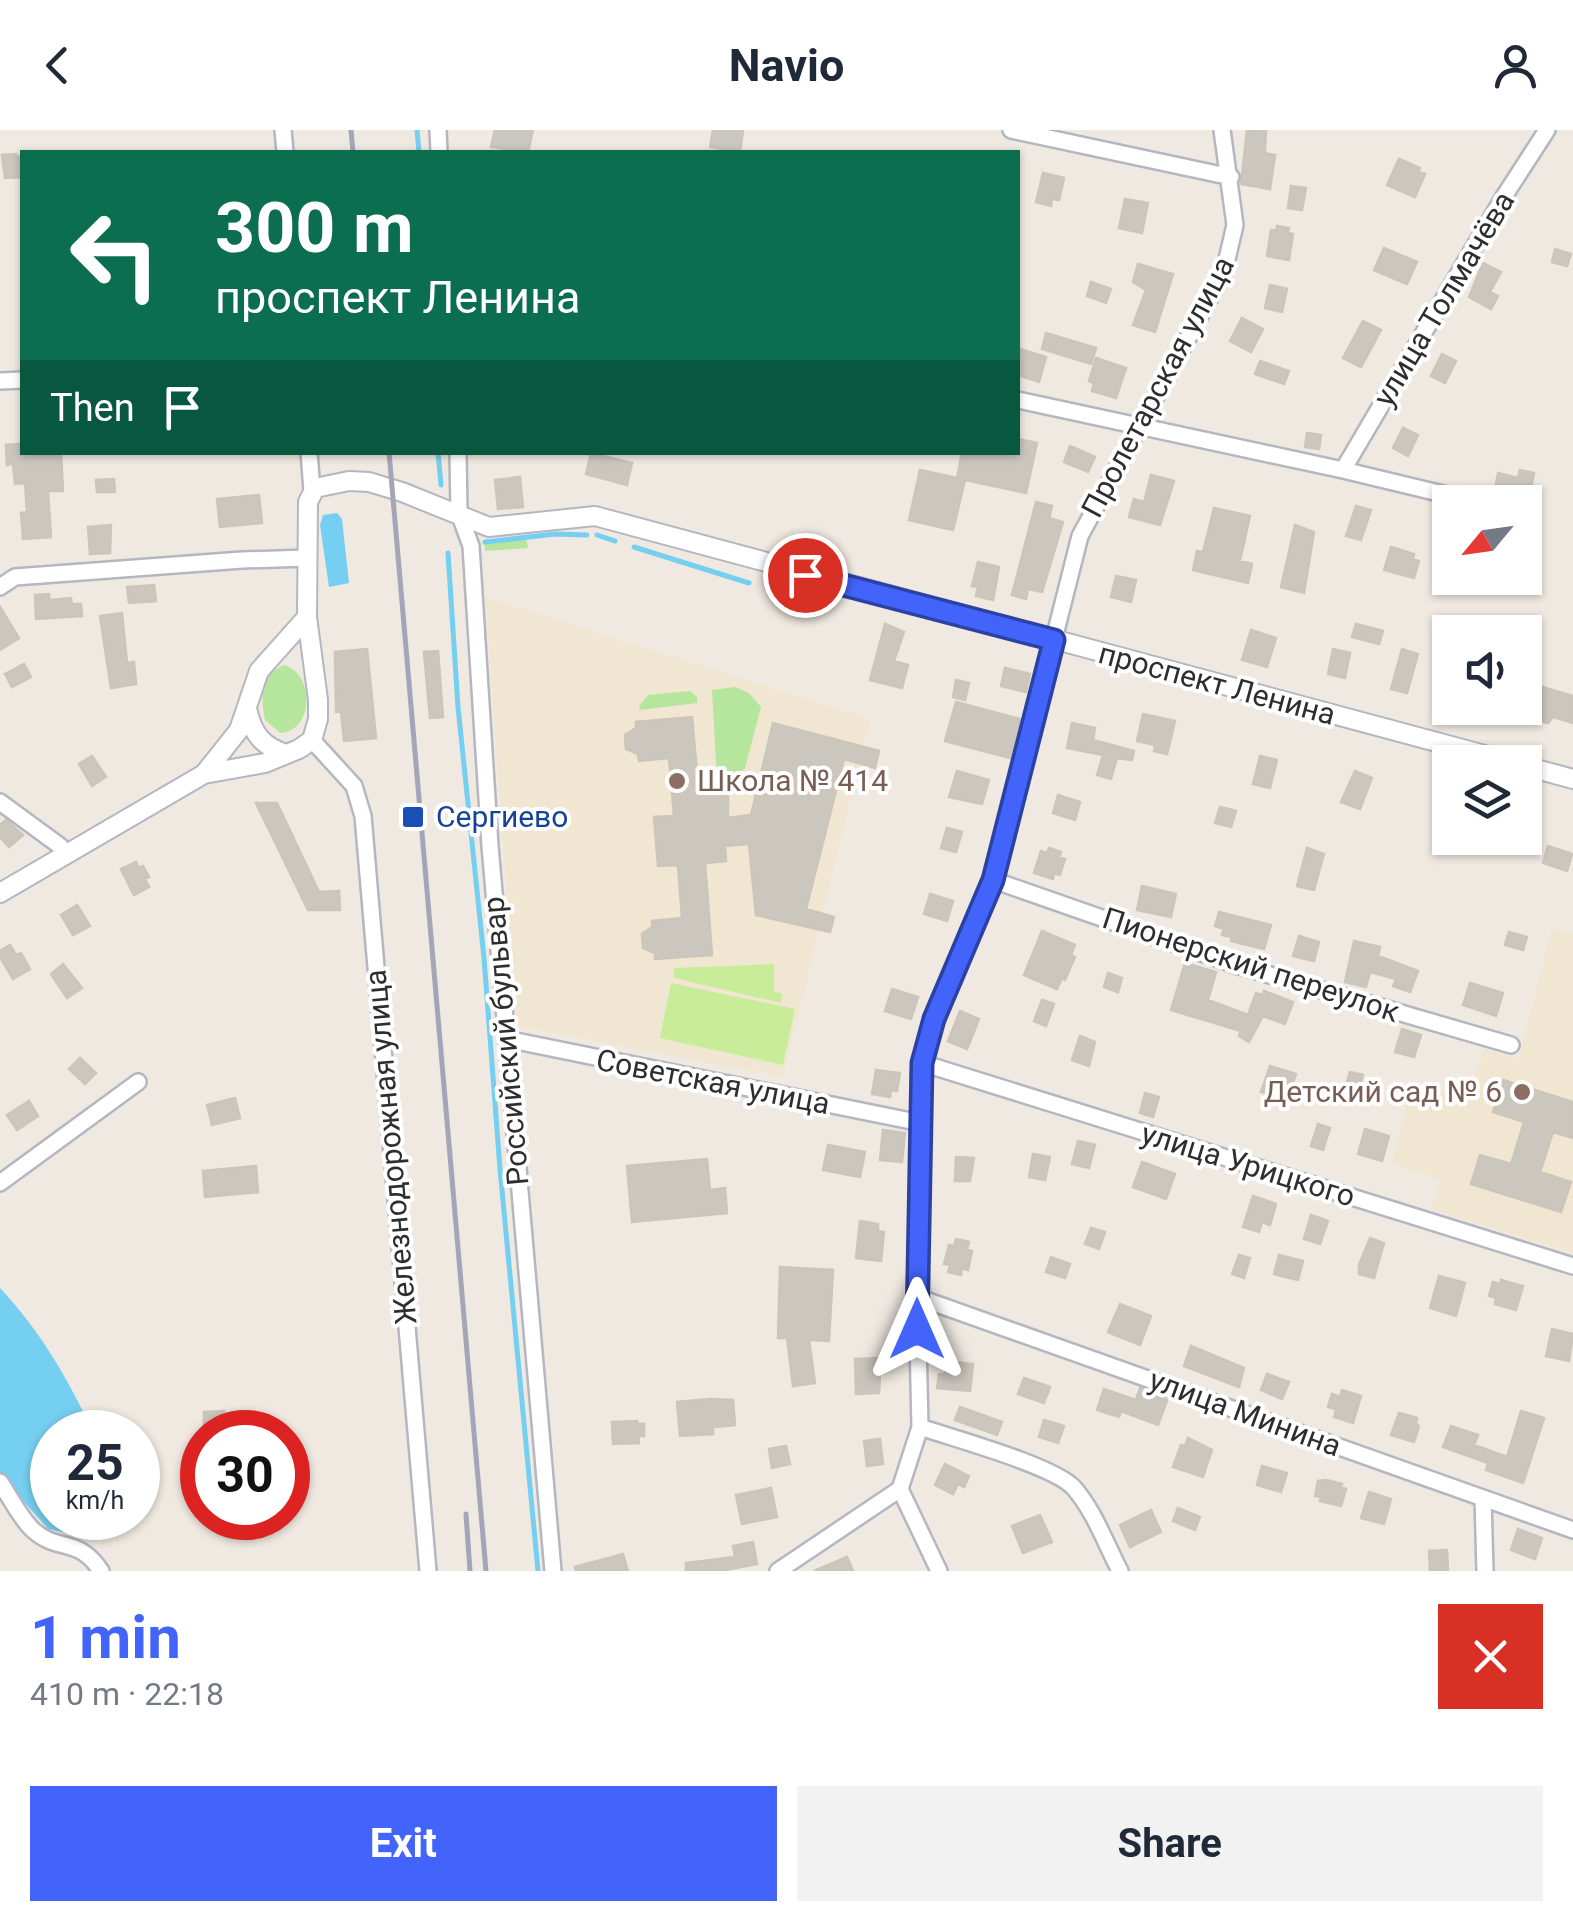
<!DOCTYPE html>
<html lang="en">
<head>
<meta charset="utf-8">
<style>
	:root { --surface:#fff; --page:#f2f2f3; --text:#1f2937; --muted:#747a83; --accent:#4264fb }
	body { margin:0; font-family:Roboto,sans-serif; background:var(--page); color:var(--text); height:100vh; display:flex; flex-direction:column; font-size:38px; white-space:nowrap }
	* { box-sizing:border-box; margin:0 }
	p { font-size:32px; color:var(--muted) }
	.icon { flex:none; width:55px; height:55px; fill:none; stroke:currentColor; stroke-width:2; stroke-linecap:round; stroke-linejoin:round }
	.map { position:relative; height:1441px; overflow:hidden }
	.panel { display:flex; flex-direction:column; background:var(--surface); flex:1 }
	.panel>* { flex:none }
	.hud { position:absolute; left:20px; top:20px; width:1000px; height:305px; border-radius:0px; box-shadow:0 2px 8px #0004; background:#0b6e4f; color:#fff; overflow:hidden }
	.needle { width:65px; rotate:241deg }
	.fabs { position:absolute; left:1432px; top:355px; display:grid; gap:20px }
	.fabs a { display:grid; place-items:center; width:110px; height:110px; border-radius:0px; background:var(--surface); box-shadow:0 2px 8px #0004; font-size:50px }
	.speed { position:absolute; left:30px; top:1280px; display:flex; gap:20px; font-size:50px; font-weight:700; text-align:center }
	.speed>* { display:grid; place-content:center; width:130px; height:130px; border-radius:50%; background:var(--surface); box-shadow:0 2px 8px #0004; line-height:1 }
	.speed small { font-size:25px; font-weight:400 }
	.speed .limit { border:15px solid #d22; background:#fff; color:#111 }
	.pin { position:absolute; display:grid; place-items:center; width:85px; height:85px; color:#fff; margin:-42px; border:5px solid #fff; border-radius:50%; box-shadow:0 2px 10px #0007 }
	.me { position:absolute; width:110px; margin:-55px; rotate:0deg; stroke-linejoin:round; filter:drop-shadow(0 0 8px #0008) }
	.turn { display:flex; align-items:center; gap:35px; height:210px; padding:0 30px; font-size:45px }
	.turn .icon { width:130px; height:130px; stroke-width:2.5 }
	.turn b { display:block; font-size:70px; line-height:85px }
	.then { display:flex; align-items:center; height:95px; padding:0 30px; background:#0003; gap:20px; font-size:38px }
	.round { display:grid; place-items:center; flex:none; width:105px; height:105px; border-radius:0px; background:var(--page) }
	.summary { display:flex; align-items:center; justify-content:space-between; height:170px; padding:0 30px }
	h1 { font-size:60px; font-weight:700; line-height:75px; color:var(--accent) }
	.cta { display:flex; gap:20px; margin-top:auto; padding:20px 30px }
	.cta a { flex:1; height:115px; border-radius:0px; background:var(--accent); color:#fff; font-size:40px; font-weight:700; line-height:115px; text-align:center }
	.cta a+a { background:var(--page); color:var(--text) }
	header { display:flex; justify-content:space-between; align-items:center; height:130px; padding:0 30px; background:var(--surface); font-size:45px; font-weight:700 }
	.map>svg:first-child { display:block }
	.education { fill:#f0e6d1 }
	.green { fill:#b6e59e }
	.pitch { fill:#c9ec9a }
	.water { fill:#75cff0 }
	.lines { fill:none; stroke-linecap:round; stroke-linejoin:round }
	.stream { stroke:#75cff0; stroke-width:5 }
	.building { fill:#cbc7bf; stroke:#cbc5ba; stroke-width:2.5 }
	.minor-casing { stroke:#b4b7c1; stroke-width:20 }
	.tertiary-casing { stroke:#b4b7c1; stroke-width:22 }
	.minor { stroke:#fff; stroke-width:15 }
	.tertiary { stroke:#fff; stroke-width:18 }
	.rail { stroke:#a3a6b8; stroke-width:5 }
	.route-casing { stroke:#2b41a3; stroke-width:25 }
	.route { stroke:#4264fb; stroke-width:18 }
	.education-dot { fill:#8d6e63; stroke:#fff; stroke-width:4 }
	.transit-dot { fill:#1a4fb4; stroke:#fff; stroke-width:4 }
	.labels { text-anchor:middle; stroke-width:8; stroke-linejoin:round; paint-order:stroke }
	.street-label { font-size:30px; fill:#2e2e2e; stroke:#fff }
	.education-label { font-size:30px; fill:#785e54; stroke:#fff; text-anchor:start }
	.transit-label { font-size:30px; fill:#164399; stroke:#fff; text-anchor:start }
</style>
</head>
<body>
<header><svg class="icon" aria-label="back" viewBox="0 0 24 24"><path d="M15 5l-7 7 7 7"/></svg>Navio<svg class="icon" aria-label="person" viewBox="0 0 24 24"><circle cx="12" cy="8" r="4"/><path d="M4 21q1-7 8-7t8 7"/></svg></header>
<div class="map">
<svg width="1573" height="1441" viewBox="0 0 1573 1441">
	<rect width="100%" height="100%" fill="#efe9e1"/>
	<path class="education" d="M485,467L870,589L783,947L517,896Z
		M1552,799L1573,803V1123L1432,1079L1440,1050L1392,1033L1412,954L1468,969L1483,920L1519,927Z"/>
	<path class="green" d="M526,406L528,418L485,421L484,410Z
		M284,535C315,543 314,602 280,603L265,590C261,567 258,546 284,535Z
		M735,557L749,563L761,577L745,638L737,647L717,648L712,560Z
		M690,561L697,567V573L640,580L639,576L648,565Z"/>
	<path class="pitch" d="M774,834V862L782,863L781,873L674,848V838Z
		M671,853L795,879L783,935L660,908Z"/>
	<path class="water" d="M337,383L342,389L349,453L329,457L320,395L323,385Z
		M0,1158C40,1201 63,1241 89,1293L87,1302H52V1388H75L72,1404L48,1399L0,1345Z"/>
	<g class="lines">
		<path class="stream" d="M417,0L419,22
			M438,322L441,355
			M597,405L615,411
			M485,412L555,404L587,405
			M634,417L749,453
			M448,423L458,577L484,828L500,1039L538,1441"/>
	</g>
	<path class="building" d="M495,0H533L528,22L491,17Z
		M713,0H743L740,22L710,17Z
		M1247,0H1266L1265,23L1275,25L1270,59L1241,54Z
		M16,24V27L22,26V47L5,48L2,25Z
		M1399,29L1420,38L1419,42L1425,44L1415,67L1387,55Z
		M1043,43L1064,48L1059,70L1052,69L1051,76L1036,72Z
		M1291,56L1306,58L1302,80L1288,78Z
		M1125,69L1148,73L1142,103L1119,98Z
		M1277,96L1289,98L1288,103L1293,104L1289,130L1267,126L1271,100L1276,101Z
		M1384,118L1417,132L1407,154L1374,140Z
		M1555,119L1571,124L1567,136L1552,132Z
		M1483,133L1501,142L1490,162L1498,166L1491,179L1469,167Z
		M1138,134L1173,144L1155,202L1133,195L1146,160L1133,152Z
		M1091,152L1111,159L1106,173L1087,166Z
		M1270,155L1287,159L1282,182L1265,178Z
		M1242,188L1263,199L1251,222L1230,211Z
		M1363,191L1381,200L1361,237L1343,228Z
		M1046,203L1096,218L1091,234L1042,219Z
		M1020,219L1046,227L1039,252L1018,245Z
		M1442,224L1456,231L1445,253L1431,246Z
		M1096,228L1126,238L1116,268L1092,261L1094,253L1089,251Z
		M1260,231L1289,241L1284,254L1255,244Z
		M1403,298L1418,305L1408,326L1393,318Z
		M1307,303L1321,305L1319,319L1305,317Z
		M1018,309L1037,313L1026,363L965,350L953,400L909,390L920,340L957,348L962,322H1018Z
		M19,314V322H61L63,361H48L51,407L23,409L21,383L27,382L25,353L15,354L13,334L7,335L6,315Z
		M1070,316L1095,327L1088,342L1064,332Z
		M591,323L632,333L627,355L586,344Z
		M1520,340L1534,343L1528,372H1513V368L1494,364L1498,343L1518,348Z
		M1151,345L1174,351L1160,395L1129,387L1134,369L1144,372Z
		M520,347L523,377L498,379L495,350Z
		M114,349L115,362H97L96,350Z
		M259,365L262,393L220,397L217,369Z
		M1036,372L1052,376L1049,388L1063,392L1042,462L1028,459L1026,469L1012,465Z
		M1356,376L1371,380L1361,410L1346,406Z
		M1214,378L1250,386L1240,431L1252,434L1248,453L1193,440L1197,421L1203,422Z
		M111,395L110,423L90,424L88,397Z
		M1295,395L1314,402L1304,463L1281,457Z
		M1391,417L1414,424L1413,429L1419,431L1414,448L1384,440Z
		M978,432L999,437L993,470L976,466L978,457L972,456Z
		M1116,446L1136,450L1131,472L1111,467Z
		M154,455L156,471L129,473L127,457Z
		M49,464V470L71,468L72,474H81L82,486L36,489L35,465Z
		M0,477L19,508L0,520Z
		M122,483L127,533L134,532L136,554L111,558L100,486Z
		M1470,487L1512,499V502H1466Z
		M885,494L904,502L894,531L908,535L902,558L870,550Z
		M1356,494L1383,501L1379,514L1352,507Z
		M1251,500L1276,508L1267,537L1242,530Z
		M367,519L376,608L344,611L341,581L336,582L335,522Z
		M1333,519L1350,523L1345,548L1328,544Z
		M1402,519L1418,524L1407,563L1391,559Z
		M438,521L443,587L430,588L424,522Z
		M24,534L31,547L12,557L5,544Z
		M1005,538L1030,544L1026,562L1001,556Z
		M956,550L969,553L965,570L953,567Z
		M1536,555L1573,566V593L1553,587L1548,593L1525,587V561L1533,564Z
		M956,572L1020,589L1010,628L945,611Z
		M1143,584L1175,591L1167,624L1154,621L1155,615L1137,611Z
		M692,587L699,664L728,662V688L751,685L773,593L879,621L875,638L844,629L806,779L834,787L830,802L756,785L749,714L725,716L726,731L705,733L712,825L655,829V823L643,818L642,804L652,797V791L682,788L678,735L658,736L654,687L674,686L669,628L639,631L638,624L626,619L625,605L636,598V592Z
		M1072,593L1095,598L1093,610L1134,621L1132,630L1117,628L1111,649L1097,645L1103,625L1067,618Z
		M92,626L106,647L92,656L79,634Z
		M1260,626L1277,630L1270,658L1253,654Z
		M957,641L989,650L982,674L949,667Z
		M1355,641L1372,648L1360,679L1341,672Z
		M1058,665L1080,672L1075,690L1053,683Z
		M256,673H277L319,762L339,761L340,780H308Z
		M1220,677L1236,681L1231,697L1215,693Z
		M6,690L23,705L9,717L0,707V695Z
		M947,698L962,702L956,722L941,718Z
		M1548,716L1572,724L1567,741L1543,733Z
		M1049,718L1061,722L1059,727L1065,729L1060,745L1054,743L1053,749L1034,743L1041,721L1047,723Z
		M1307,718L1324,724L1314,760L1297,756Z
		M136,732L139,738L143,736L149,747L145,749L149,757L134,765L121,739Z
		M1142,756L1176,764L1171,787L1137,780Z
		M930,764L953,771L947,791L924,784Z
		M77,775L90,796L73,805L61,785Z
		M1219,782L1271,795L1264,819L1231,811L1232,807L1222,805L1224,799L1215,796Z
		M1042,801L1075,815L1071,825L1075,827L1065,850L1062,848L1057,859L1024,845Z
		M1509,802L1527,807L1523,820L1505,815Z
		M1299,806L1319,812L1314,831L1293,826Z
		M1354,811L1380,817L1378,826L1418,841L1410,862L1393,856L1396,849L1370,842L1366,857L1345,852Z
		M10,815L16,825L21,823L30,839L13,849L0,827V821Z
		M1185,833L1216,842L1208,870L1248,885L1256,863L1263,865L1264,861L1293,872L1285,894L1263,886L1249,912L1239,906L1241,901L1171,880Z
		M63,834L82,858L67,868L51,844Z
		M1108,843L1122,848L1118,862L1104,857Z
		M1470,853L1503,863L1496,886L1463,875Z
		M892,859L918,867L911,889L885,881Z
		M1042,870L1054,874L1046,896L1034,891Z
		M960,881L979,889L967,919L948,911Z
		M1402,899L1421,905L1414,927L1395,922Z
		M1080,906L1095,912L1089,936L1072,930Z
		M80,928L96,943L85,954L69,939Z
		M1270,936L1296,944L1287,970L1261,962Z
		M876,940L900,943L897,961L891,960L890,967L872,964Z
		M1350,942L1363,945L1357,966L1344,962Z
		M1503,950L1573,972V1008L1553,1002L1540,1042L1571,1052L1561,1082L1471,1054L1480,1025L1511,1034L1524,992L1493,982Z
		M1145,963L1159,967L1153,987L1140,983Z
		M235,968L240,988L212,995L207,975Z
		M29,971L38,986L17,1000L7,985Z
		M1318,994L1330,998L1323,1020L1311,1016Z
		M1365,999L1389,1006L1382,1031L1358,1024Z
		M883,1000L905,1003L902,1032L880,1030Z
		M1078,1011L1095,1015L1089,1038L1072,1034Z
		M828,1015L865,1022L860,1047L823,1040Z
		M1033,1024L1050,1027L1045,1050L1029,1047Z
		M956,1027L974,1028L970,1051H955Z
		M707,1029L710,1060L725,1058L727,1083L632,1092L627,1036Z
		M1142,1032L1175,1044L1166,1069L1133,1057Z
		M256,1036L258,1062L205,1067L203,1041Z
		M1253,1066L1276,1074L1270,1095L1262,1092L1259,1102L1243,1097Z
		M1311,1085L1328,1091L1320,1114L1304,1109Z
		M860,1091L878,1094V1101L884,1102L881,1131L856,1128Z
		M1091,1098L1105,1102L1099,1119L1085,1114Z
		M1370,1108L1384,1113L1374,1148L1359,1144V1135Z
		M956,1109L969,1112L967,1119L972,1121L968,1140L962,1138L961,1145L948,1142L950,1135L944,1134L949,1115L954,1116Z
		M1239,1125L1250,1128L1244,1148L1232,1144Z
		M1279,1125L1303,1131L1298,1150L1274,1144Z
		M1051,1127L1070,1134L1065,1148L1046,1142Z
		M780,1137L833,1140L829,1211L809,1210L815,1253L793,1256L787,1208H778Z
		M1439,1146L1465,1153L1456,1186L1430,1178Z
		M1501,1150L1523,1156L1516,1180L1495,1174L1496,1168L1489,1166L1493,1152L1500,1154Z
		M1120,1174L1151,1186L1140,1215L1108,1202Z
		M1552,1199L1573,1204L1569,1231L1546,1226Z
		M1191,1216L1244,1238L1239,1257L1184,1236Z
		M881,1228L879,1263L856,1264L855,1229Z
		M947,1231L973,1234L970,1261L937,1258L939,1244H945Z
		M1267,1244L1289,1252L1282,1269L1261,1260Z
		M1024,1248L1050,1257L1044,1273L1018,1264Z
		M1140,1258L1168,1268L1158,1295L1121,1281L1119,1287L1097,1280L1104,1259L1136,1270Z
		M1342,1260L1361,1266L1353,1293L1334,1287L1336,1279L1328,1277L1332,1264L1340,1267Z
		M711,1269L733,1270L735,1295L713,1297V1304L680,1306L677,1272Z
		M960,1277L1002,1292L997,1305L955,1290Z
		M224,1281V1299H204V1282Z
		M1521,1281L1544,1288L1523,1353L1486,1340L1488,1333L1443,1317L1451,1296L1478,1305L1474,1315L1507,1327Z
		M1399,1283L1417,1288L1416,1294L1419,1296L1414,1312L1391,1305Z
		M1044,1290L1064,1296L1058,1313L1039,1307Z
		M637,1291L638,1294H644V1306H638L639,1313L613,1314L612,1292Z
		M1188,1308L1212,1320L1203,1347L1173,1337L1181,1315L1185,1316Z
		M880,1309L883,1334L867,1336L864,1311Z
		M786,1316L790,1334L772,1338L769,1319Z
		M945,1334L969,1346L964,1357L958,1354L953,1364L935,1355Z
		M1262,1336L1287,1343L1281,1362L1257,1355Z
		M1326,1350L1342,1354L1341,1357L1346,1359L1341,1376L1320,1371L1321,1367L1315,1366L1318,1351Z
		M771,1358L777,1387L742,1394L736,1365Z
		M1369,1362L1391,1369L1384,1394L1361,1388Z
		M1178,1378L1200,1387L1195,1400L1173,1391Z
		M1151,1380L1161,1402L1130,1417L1120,1395Z
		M1040,1385L1052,1412L1023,1423L1012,1396Z
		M1518,1399L1542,1408L1535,1429L1511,1420Z
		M753,1412L757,1434L720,1441H686V1433L735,1427L733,1416Z
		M1447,1420L1448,1441H1430L1429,1421Z
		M623,1424L628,1441H576L575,1437Z
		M847,1427L853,1441H814Z"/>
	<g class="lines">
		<g class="minor-casing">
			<path id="minor" d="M283,0L285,22
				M438,0L439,22
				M1011,0L1231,47
				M0,251L22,250
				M1018,270L1343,340L1472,371
				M309,322L312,361
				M458,322L459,383L471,416L490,716L553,1441
				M1343,340L1503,68L1547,0
				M0,457L15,447L242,430L308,428
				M312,610L354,656L363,686L428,1441
				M0,672L60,716L66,725
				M993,750L1239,836L1511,915
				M506,909L921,993
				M922,933L1573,1136
				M0,1053L138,952
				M917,1167L1573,1400
				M920,1297C952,1308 1055,1336 1074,1358C1094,1381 1106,1414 1120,1441
				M0,1352C10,1367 20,1388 33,1400C58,1423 78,1406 101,1441
				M900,1359L939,1441
				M1483,1368L1485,1441
				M778,1441L900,1359L920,1297L917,1167L922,933L934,889L993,750L1080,406L1224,142L1235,95L1222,0"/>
		</g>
		<g class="tertiary-casing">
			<path id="tertiary" d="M248,582C253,605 264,617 286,624
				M1525,636L1573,649
				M204,644L265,633L299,619L312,610L318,589V570L307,487L308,372L315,358L349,351L369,352L402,362L489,397L595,386L1511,632
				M0,763L204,644L239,600L259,541L307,487"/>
		</g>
		<use href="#minor" class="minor"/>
		<use href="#tertiary" class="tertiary"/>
		<path class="rail" d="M351,0L353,22
			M389,322L486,1441
			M466,1384L470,1441"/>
	</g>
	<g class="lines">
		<g class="route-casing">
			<path id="route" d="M805,445L1054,510L993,750L934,889L922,933L917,1199"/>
		</g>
		<use href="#route" class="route"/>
	</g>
	<g class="education-dot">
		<circle cx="677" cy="651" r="10"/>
		<circle cx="1522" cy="962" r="10"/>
	</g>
	<rect class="transit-dot" x="401" y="675" width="24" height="24" rx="5"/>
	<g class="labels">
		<g class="street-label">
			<text transform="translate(1444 169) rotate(-59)" y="10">улица Толмачёва</text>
			<text transform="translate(1158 257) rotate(-62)" y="10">Пролетарская улица</text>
			<text transform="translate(1217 554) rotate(15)" y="10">проспект Ленина</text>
			<text transform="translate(1251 835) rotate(18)" y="10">Пионерский переулок</text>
			<text transform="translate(506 911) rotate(-95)" y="10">Российский бульвар</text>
			<text transform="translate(713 952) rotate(11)" y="10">Советская улица</text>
			<text transform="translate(391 1017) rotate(-95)" y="10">Железнодорожная улица</text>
			<text transform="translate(1248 1035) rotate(17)" y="10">улица Урицкого</text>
			<text transform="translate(1245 1283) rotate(20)" y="10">улица Минина</text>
		</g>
		<g class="education-label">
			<text x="697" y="661">Школа № 414</text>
			<text x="1502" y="972" text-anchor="end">Детский сад № 6</text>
		</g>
		<g class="transit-label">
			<text x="436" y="697">Сергиево</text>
		</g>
	</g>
</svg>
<div class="fabs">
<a><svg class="needle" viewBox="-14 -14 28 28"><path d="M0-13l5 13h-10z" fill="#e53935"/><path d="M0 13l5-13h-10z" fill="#747a83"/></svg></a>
<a><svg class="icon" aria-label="sound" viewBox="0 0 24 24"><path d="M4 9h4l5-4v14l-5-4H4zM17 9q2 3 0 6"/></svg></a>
<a><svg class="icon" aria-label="layers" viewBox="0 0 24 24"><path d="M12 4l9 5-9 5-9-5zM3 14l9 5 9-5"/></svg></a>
</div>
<div class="speed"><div>25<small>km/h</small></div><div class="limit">30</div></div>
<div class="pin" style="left:805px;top:445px;background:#d93025"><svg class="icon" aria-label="arrive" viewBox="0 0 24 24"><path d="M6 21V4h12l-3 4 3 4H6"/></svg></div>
<svg class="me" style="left:917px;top:1199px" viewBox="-20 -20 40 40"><path d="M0-17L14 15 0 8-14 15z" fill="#4264fb" stroke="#fff" stroke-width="4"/></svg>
<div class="hud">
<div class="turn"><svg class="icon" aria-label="left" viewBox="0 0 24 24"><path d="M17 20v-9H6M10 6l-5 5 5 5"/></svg><div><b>300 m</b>проспект Ленина</div></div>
<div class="then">Then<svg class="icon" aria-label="arrive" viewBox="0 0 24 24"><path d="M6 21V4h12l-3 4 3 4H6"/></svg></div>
</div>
</div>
<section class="panel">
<div class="summary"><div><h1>1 min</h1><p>410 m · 22:18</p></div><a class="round" style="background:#d93025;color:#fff"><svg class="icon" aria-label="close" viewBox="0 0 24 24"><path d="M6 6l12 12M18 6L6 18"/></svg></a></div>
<div class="cta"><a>Exit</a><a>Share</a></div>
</section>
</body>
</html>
